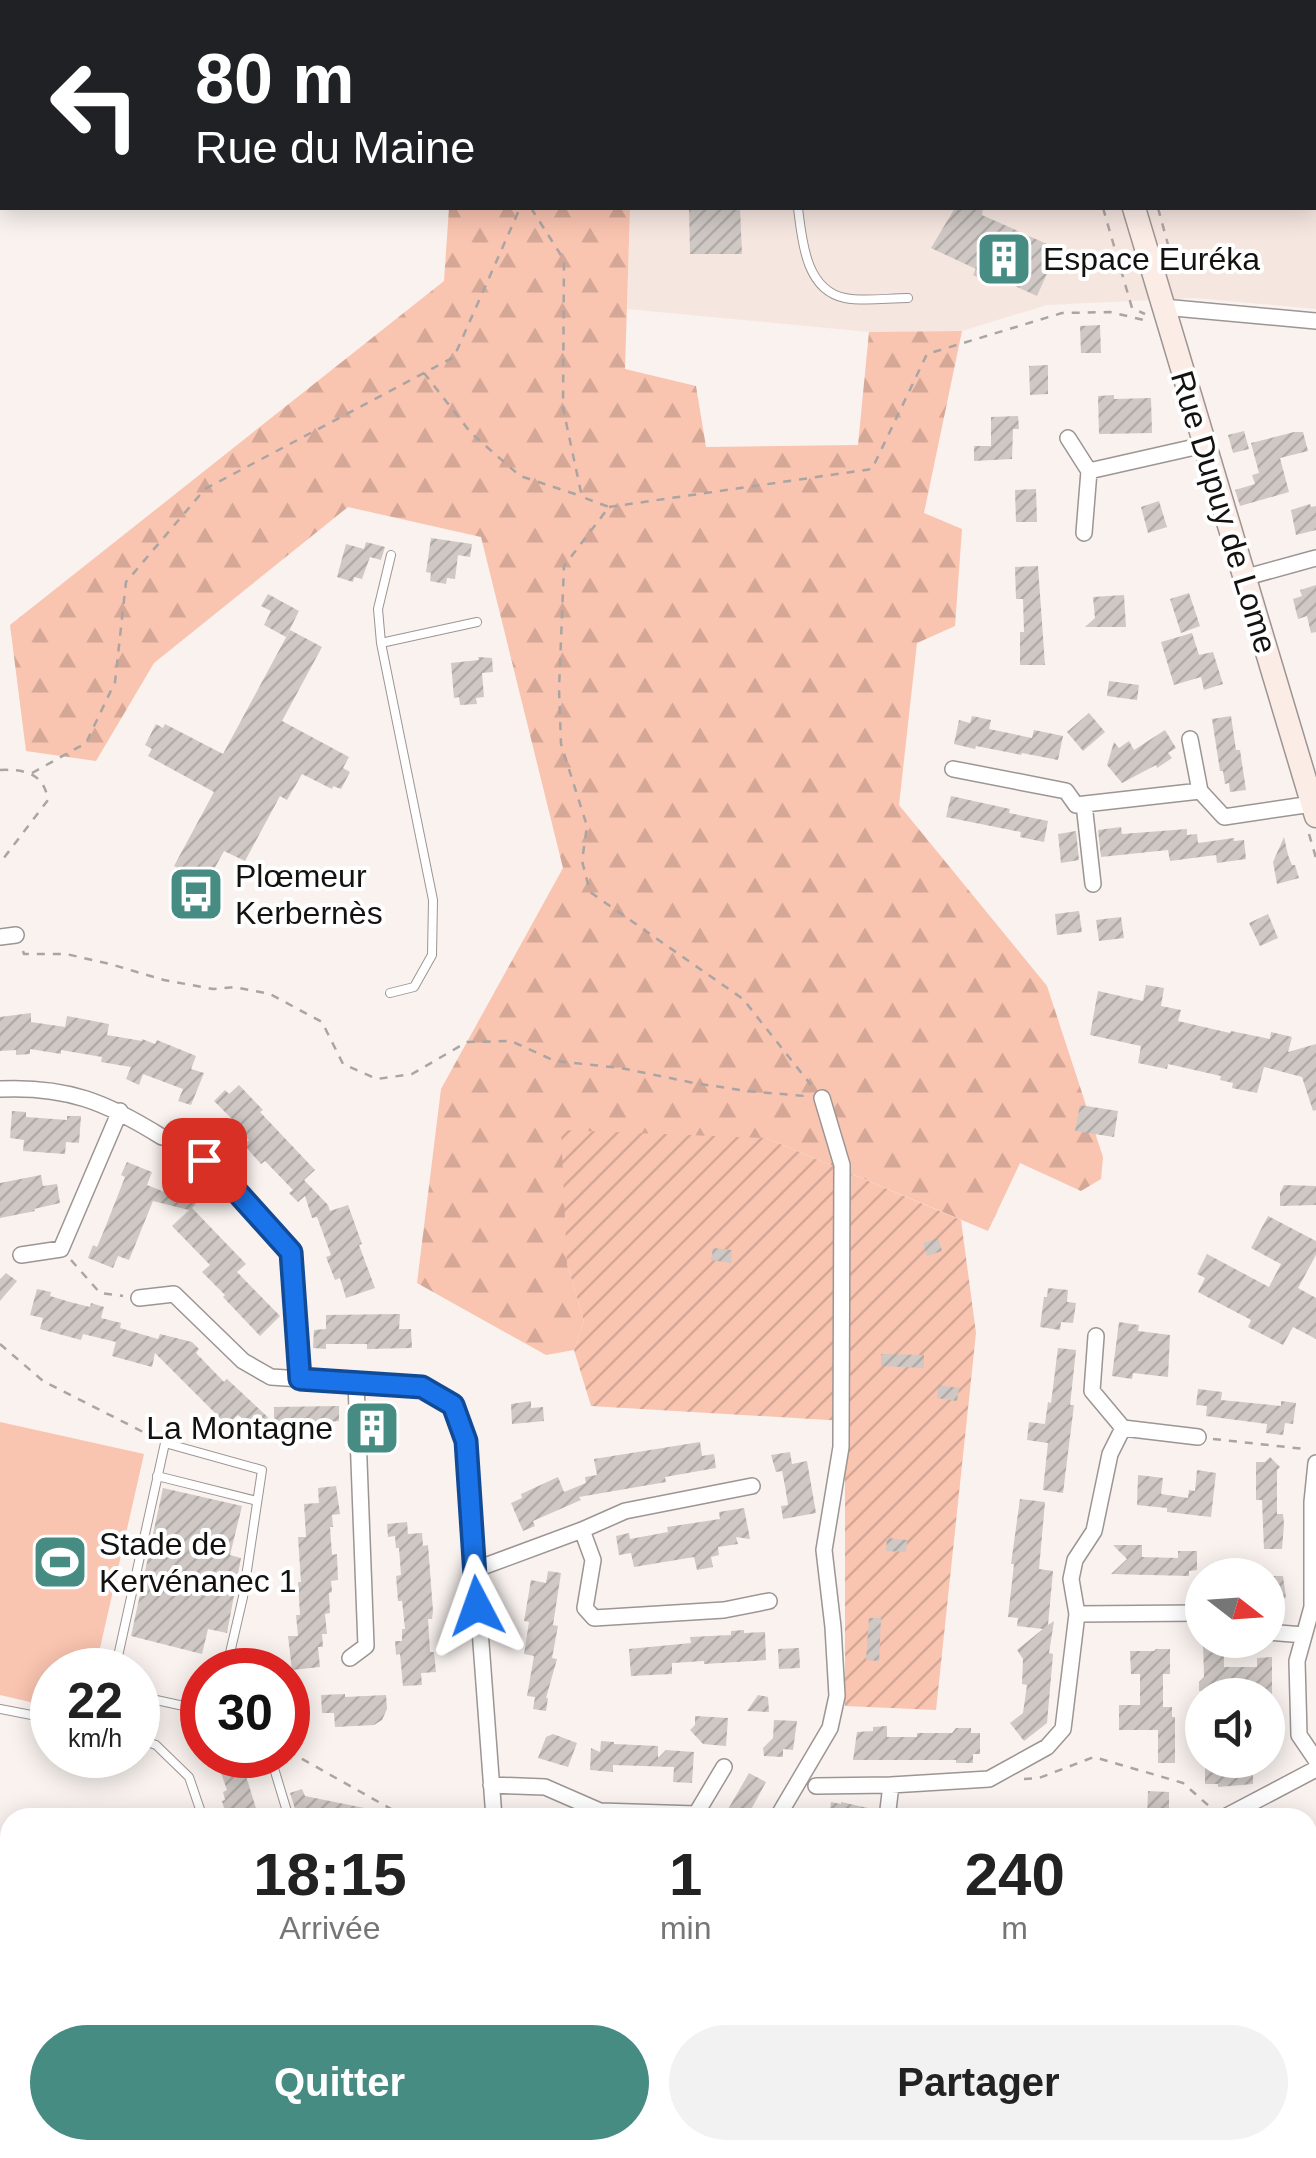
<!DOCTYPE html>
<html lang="fr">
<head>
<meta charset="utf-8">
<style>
	:root { --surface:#fff; --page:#f2f2f2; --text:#222; --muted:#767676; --accent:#478c83 }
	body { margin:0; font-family:Helvetica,sans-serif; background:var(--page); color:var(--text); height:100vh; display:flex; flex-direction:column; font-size:38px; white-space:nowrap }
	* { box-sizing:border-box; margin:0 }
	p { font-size:32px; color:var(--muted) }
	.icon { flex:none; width:55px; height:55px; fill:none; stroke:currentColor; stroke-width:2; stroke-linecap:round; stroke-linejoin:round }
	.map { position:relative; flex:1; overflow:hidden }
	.drawer { position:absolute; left:0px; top:1808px; width:1318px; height:352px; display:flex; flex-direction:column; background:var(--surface); border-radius:30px 30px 0 0; box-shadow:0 5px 25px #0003 }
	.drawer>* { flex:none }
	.guide { position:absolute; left:0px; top:0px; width:1318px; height:210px; box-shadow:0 5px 25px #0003; background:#202124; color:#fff; overflow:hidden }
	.needle { width:65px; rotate:107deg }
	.tools { position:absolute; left:1185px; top:1558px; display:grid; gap:20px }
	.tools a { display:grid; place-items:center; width:100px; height:100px; border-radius:50%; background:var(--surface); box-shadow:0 5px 25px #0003; font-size:50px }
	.speed { position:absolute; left:30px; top:1648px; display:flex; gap:20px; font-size:50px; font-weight:700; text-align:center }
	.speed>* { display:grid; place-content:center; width:130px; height:130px; border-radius:50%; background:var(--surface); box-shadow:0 5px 25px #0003; line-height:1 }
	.speed small { font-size:25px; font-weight:400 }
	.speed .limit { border:15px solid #d22; background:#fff; color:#111 }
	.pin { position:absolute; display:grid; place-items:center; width:85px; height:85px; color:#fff; margin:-42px; border-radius:20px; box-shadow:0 5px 15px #0006 }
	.me { position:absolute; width:110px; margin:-55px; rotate:356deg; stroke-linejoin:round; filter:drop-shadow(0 0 8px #0008) }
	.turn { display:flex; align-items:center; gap:35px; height:210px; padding:0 30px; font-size:45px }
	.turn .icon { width:130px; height:130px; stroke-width:2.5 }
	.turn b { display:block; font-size:70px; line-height:85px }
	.eta { display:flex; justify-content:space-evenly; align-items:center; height:170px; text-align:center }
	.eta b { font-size:60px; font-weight:800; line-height:70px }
	.button { display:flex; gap:20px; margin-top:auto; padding:20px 30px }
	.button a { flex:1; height:115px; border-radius:60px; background:var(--accent); color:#fff; font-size:40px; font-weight:800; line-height:115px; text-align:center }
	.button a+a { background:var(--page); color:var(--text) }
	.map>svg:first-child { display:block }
	.built { fill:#f6e6e0 }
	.forest { fill:url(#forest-firs) }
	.park { fill:#f9c4b0 }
	.garden { fill:url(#garden-furrows) }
	.building { fill:url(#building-hatch) }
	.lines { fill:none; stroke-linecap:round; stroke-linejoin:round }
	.lane-casing { stroke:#9c9593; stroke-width:10 }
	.street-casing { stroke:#9c9593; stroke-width:18 }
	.secondary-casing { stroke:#9c9593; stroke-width:25 }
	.path { stroke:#aaa5a3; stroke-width:2.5; stroke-dasharray:8 8; stroke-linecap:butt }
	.lane { stroke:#fff; stroke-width:8 }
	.street { stroke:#fff; stroke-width:15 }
	.secondary { stroke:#fcece6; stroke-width:22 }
	.route-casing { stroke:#114b97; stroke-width:25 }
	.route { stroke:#1a73e8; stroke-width:18 }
	.labels { text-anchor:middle; stroke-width:8; stroke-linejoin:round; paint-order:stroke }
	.poi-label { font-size:32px; fill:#141211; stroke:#fff; text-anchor:start }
	.street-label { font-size:32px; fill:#141211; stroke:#fff }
</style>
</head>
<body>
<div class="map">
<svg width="1316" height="2158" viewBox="0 0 1316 2158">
	<defs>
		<pattern id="forest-firs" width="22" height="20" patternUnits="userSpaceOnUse" patternTransform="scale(2.5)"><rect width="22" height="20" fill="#f9c4b0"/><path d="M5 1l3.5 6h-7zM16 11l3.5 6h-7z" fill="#d5a796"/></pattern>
		<pattern id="garden-furrows" width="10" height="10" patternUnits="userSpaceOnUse" patternTransform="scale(2.5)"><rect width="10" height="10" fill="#f9c4b0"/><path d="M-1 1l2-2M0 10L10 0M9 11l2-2" fill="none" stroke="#d5a796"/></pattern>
		<pattern id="building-hatch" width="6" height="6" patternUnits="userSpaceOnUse" patternTransform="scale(2.5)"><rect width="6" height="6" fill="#cfc8c5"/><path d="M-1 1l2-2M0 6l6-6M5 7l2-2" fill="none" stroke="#b1aba8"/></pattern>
	</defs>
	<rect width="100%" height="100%" fill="#f9f2ef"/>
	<path class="built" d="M681,0H1316V309L1194,298L1047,305L962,331L869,332L627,309L630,208H1315V2H682Z
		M638,2150H769L783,2158H636Z"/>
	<path class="forest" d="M0,0H323V2H2V68H0Z
		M479,0H681L682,2H479Z
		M449,208H630L625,369L696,386L706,447L858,445L869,332L962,331L924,513L962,529L955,626L917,643L899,805L1047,986L1103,1157L1101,1179L1081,1191L1020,1163L988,1231L766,1138L567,1264L584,1321L574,1350L546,1355L417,1283L441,1089L563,868L481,537L348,507L154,663L96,761L26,751L10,625L444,281Z"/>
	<path class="park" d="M0,1422L144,1454L95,1670H52V1707L0,1695Z"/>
	<path class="garden" d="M561,1130L766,1138L961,1220L976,1333L936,1710L845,1706V1421L591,1406L574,1350L584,1321L567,1264Z"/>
	<path class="building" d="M689,208H740L742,254H690Z
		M955,208H983L982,215L1058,249L1037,296L990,275L987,282L973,275L976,269L931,248Z
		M1100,325L1101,353H1081L1080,326Z
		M1048,365V394L1030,395L1029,366Z
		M1114,395V399L1151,398L1152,433L1099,434L1098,396Z
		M1018,416L1019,429H1013L1012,459L974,461V446H991V417Z
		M1244,431L1249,449L1233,453L1228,435Z
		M1294,432H1303L1308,451L1280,458L1289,492L1240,506L1235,490L1255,484L1252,475L1259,473L1251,443Z
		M1036,489L1037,522H1016L1015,490Z
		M1159,501L1167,527L1148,533L1141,507Z
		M1310,504L1311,507L1316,506V530L1296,535L1291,510Z
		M431,538L472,544L470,557L458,555L455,579L447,578L446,584L430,581L431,573L426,572Z
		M366,542L385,547L381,560L370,557L362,579L354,577L353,582L337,577L346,544L364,549Z
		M1038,566L1045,665H1020V632H1024L1023,599H1016L1015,567Z
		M1316,585V632L1311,633L1307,616L1298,619L1293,599L1302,596L1300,590Z
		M1189,593L1200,626L1181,633L1170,599Z
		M268,594L299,611L286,637L264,625L271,611L261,606Z
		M1124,595L1126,627H1085L1095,618L1093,597Z
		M290,630L322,647L282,721L349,757L343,768L350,772L341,789L333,786L332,789L302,774L287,800L280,796L245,861L224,851L207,882L174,866L214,792L148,756L152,749L145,745L156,724L163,728L165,724L223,754Z
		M1192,633L1199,655L1213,652L1223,684L1204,690L1201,677L1174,685L1161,642Z
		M478,657L492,658L493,672L482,673L484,697L476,698L477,704L460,705L459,697L454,698L451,663L479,660Z
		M1109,681L1139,685L1137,700L1107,696Z
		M1089,713L1105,732L1083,751L1067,732Z
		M972,716L991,720L989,729L1032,738L1034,730L1063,736L1058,760L1022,753L1021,755L1012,753L976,746L975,749L954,744L959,720L970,723Z
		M1231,716L1236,750H1240L1246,790L1230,792L1229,783L1225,784L1223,771H1220L1212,719Z
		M1165,730L1176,748L1168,753L1172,758L1157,768L1156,765L1122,783L1107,765L1114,742L1119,748L1129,741L1134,750Z
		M951,796L1010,809L1009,813L1048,821L1044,842L1020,837L1021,832L946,817Z
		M1121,827L1122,834L1187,829V835L1197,834L1198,843L1234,838V841L1244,840L1246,859L1217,863L1216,855L1170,861L1168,850L1101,857L1098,830Z
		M1076,831L1079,860L1061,863L1058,834Z
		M1284,837L1288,855L1292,865H1295L1299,878L1277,884L1273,862Z
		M1079,911L1082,932L1057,935L1055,914Z
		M1268,914L1278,938L1260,946L1249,923Z
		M1121,917L1124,938L1099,941L1096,920Z
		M1146,985L1164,988L1161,1006L1181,1010L1178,1021L1230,1033L1231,1031L1270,1039L1271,1032L1292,1037L1288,1052L1316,1044V1110L1313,1111L1302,1077L1264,1067L1257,1093L1232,1088L1233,1083L1220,1080L1221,1076L1168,1064L1167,1069L1138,1063L1141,1046L1090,1035L1098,991L1143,1001Z
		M31,1013V1022L65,1027L67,1016L109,1024L107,1035L142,1041V1039L155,1044L157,1040L196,1056L191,1069L204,1073L191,1105L178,1101L183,1089L143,1074L139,1085L126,1079L131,1067L101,1062L102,1057L61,1050V1054L30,1049V1054L16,1055V1050L0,1051V1017Z
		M239,1085L263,1110L260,1112L315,1170L304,1180L328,1205L330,1211L348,1205L362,1244L359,1245L375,1288L346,1298L340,1278L335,1280L326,1257L331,1255L317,1217L312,1218L305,1196L298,1202L289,1193L293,1190L265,1161L261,1164L244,1145L249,1140L241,1132L243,1130L214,1101L225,1090L229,1094Z
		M1080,1105L1118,1111L1114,1137L1075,1131Z
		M12,1111L26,1112V1117L67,1120V1116H81L79,1143L66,1142L65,1154L23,1151L24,1140L10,1138Z
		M127,1162L152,1172L147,1185L182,1199L188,1193L197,1202L192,1208L246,1264L237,1272L280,1316L260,1336L223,1297L225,1295L202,1272L210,1265L172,1226L189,1210L153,1201L129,1260L118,1256L113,1268L88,1258L93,1245L97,1247L105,1228L125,1177L121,1175Z
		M41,1175L43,1186L57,1184L60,1203L34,1209L35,1211L0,1218V1183Z
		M1284,1185L1316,1186V1205L1280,1206V1193Z
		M1268,1216L1316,1241V1255L1298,1288L1316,1298V1339L1293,1327L1283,1345L1248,1327L1251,1320L1198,1292L1205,1278L1197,1274L1207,1254L1269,1287L1281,1264L1251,1248Z
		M938,1238L942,1251L927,1256L923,1243Z
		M713,1248L732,1250L731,1263L711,1260Z
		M6,1273L17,1281L0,1301V1279Z
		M1048,1288L1068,1290L1067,1302L1076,1303L1073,1323L1061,1322L1060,1330L1040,1327L1044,1297H1047Z
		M37,1289L51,1292L50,1296L70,1302L90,1307L91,1303L104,1307L101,1318L121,1323L120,1328L158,1339L160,1334L192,1342L199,1349L196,1353L224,1382L227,1379L273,1422L259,1423L254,1427L238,1415L227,1425L155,1353L152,1367L112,1356L116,1342L83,1334L81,1340L40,1329L43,1318L30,1315Z
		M400,1314L399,1329H411L412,1348L367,1349V1344H326V1349L313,1348L314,1330L326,1329V1315Z
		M1119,1322L1139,1325L1138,1331L1170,1335L1168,1377L1133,1373L1132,1379L1112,1376Z
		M1058,1348L1076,1350L1070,1405H1074L1063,1493L1043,1490L1048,1443L1027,1440L1029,1422L1045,1424L1048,1402L1051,1403Z
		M881,1354L924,1355V1368L881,1366Z
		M939,1385L959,1388L957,1401L937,1398Z
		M1198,1389L1222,1392L1221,1400L1281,1406V1401L1296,1403L1293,1424L1285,1423L1283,1435L1266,1433L1267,1424L1206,1416L1207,1406L1196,1405Z
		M531,1401V1408L543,1407L544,1421L512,1424L511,1404Z
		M339,1406V1421L327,1422V1436L287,1437L286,1422H274V1407Z
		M700,1442L702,1456L714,1454L716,1468L665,1477L666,1482L579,1497L581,1500L533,1521L535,1526L523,1531L511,1503L522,1498L521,1494L558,1477L564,1492L586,1483L585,1477L597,1475L594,1459Z
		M790,1452L792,1464L807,1461L816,1513L783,1519L781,1506L788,1505L785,1486L782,1471L776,1472L771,1455Z
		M1270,1457L1280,1467L1277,1470V1514H1283L1284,1524L1282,1549H1264L1262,1500H1256V1462H1265Z
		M1197,1470L1216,1473L1211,1517L1167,1512V1508L1137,1505L1138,1475L1163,1478L1161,1494L1188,1498L1189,1490L1195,1491Z
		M336,1486L340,1514L332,1515L333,1527H330L332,1555L337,1554L338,1580L331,1581L332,1592L329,1593L330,1613L325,1614L327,1634H322L323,1647H318L320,1667L292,1670L288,1636H298L296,1615H300L298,1582H301L298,1537H306L304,1504L319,1503L318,1488Z
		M163,1488L242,1506L230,1555L241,1558L227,1633L208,1629L202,1654L131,1636Z
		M1020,1499L1045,1502L1039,1569L1053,1571L1048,1625L1054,1621L1049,1653L1053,1654L1047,1723L1024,1741L1010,1723L1023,1713L1027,1685L1022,1684L1023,1659L1017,1650L1043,1629L1017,1626L1018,1618L1008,1617L1014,1564H1011Z
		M744,1508L750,1539L736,1537L738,1544L718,1547L719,1555L711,1557L713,1567L697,1570L694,1557L634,1567L631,1553L619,1555L616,1536L629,1533L630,1539L668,1532L667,1527L720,1519L719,1512Z
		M407,1522L408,1534L422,1533L423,1546L428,1545L433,1611L432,1619H428L430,1652H434L436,1672L421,1673L422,1685L403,1686L400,1654L396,1655L395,1641H402V1629H405L402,1601H398L396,1576L401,1575L399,1548H396L395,1536L388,1537L387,1524Z
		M887,1538L907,1540L906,1552L886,1551Z
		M1113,1545H1142V1557L1178,1558V1551H1197V1570L1189,1571V1576L1111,1574L1127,1559Z
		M548,1571L561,1573L553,1625L558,1626L552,1658L557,1659L546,1698H548L546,1711L533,1709L535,1697L527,1696L534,1656L524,1654L529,1622L524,1621L531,1580L546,1583Z
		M1268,1576H1283L1286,1598H1268Z
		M869,1618H881L879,1661L866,1660Z
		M744,1630V1633L765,1632L766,1660L704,1664V1661L672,1663V1674L631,1676L629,1649L691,1643L690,1637L731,1635V1631Z
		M1203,1640H1224V1667H1257V1658L1272,1657V1695H1251V1689L1199,1691V1682L1204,1677Z
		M799,1648L800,1668L779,1669L778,1649Z
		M1156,1649H1170V1674H1163V1707H1172V1717H1175V1763H1158V1730H1119V1705H1140V1674H1131L1130,1651H1154Z
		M345,1694V1697L386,1695L387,1709L382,1720L374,1725L335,1727L334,1713H322L321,1695Z
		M758,1695L768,1697L769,1712L747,1711Z
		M695,1716L728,1718L726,1746L703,1744L690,1730L695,1725Z
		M774,1720L797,1721L793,1750L783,1749V1757L764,1756L763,1748L773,1738Z
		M887,1726V1737H917V1733H952L956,1728H971V1733H980V1754H973V1763H956V1760H853L857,1732L873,1731V1727Z
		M553,1734L577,1743L568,1767L538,1758L546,1737Z
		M601,1741L614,1742V1744L658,1746V1758L666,1750L694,1752L692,1783L673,1782L674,1767L613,1765V1772L590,1770L591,1748L600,1752Z
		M230,1755H238L241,1760L259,1818H227L222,1801L225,1800L223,1792L227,1790L219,1767L224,1766L221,1758Z
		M1228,1760H1253V1784L1218,1787V1784H1205V1768H1228Z
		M749,1773L766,1782L754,1804L746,1818H723Z
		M302,1789L305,1796L384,1812V1818H320L315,1813L298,1818L290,1793Z
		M1148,1791L1169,1792V1818H1147Z
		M831,1802L841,1804V1802L877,1810L876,1818H829Z"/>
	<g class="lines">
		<g class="lane-casing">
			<path id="lane" d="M887,0V2
				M1255,0L1256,2
				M1315,176L1316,182
				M798,208C802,239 805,290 845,298C864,302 888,298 908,298
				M381,643L477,622
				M390,993L414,987L432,955L433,900L381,643L378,609L391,555
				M157,1476L257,1501
				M115,1670L165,1443L262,1470L243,1597L226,1670
				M138,1696L202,1710
				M0,1709L52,1719
				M138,1739L156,1745L189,1777L203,1818
				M273,1765L289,1818"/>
		</g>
		<g class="street-casing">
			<path id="street" d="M1315,18H1316
				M1163,307L1316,321
				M1068,438L1089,471L1204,445
				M1084,533L1089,471
				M1243,578L1316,558
				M1190,739L1200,791
				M953,769L1066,791L1076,805L1200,791L1224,817L1312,804
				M1084,804L1093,884
				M0,937L16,935
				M0,1089C67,1086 106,1102 162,1137
				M204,1161L228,1182L291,1252L300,1379
				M21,1255L61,1249L120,1111
				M139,1298L174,1294L243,1361L271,1377L422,1387L453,1405L466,1441L494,1818
				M1123,1428L1198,1437
				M1316,1463L1312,1502V1607L1297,1661L1299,1735L1316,1760
				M582,1530L593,1560L585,1608L594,1618L724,1610L769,1601
				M474,1570L582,1530L625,1511L752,1486
				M1077,1614L1202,1613
				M1268,1632L1304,1635
				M350,1658L366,1646L356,1382
				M491,1785L545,1787L600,1811L696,1814L724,1767
				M816,1786L891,1785
				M777,1818L830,1728L837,1696L833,1627L824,1550L841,1447L842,1165L822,1098
				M887,1818L891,1785L989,1779L1047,1747L1063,1729L1077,1614L1071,1579L1075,1560L1094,1531L1110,1454L1123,1428L1092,1391L1096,1336
				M1223,1818L1316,1769
				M0,1964L10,1974
				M0,2019L10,2009
				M1017,2150L1019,2158
				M467,2158L469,2150"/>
		</g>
		<g class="secondary-casing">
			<path id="secondary" d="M1082,0L1083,2
				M1055,2V0
				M1134,208L1316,816
				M0,2125L10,2115
				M932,2150L946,2158"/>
		</g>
		<path class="path" d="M286,0L290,2
			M1122,0L1125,2
			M218,2L234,0
			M1026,2L1028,0
			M0,36H2
			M531,208L564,260L563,408L582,497L609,507L564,566L559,689L561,744L587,826L582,861L590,892L743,999L811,1085
			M1103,208L1132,308L1145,314
			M1158,208L1170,252
			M424,373L471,433L520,476L581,496
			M609,507L872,469L927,354L1062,313L1110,312L1148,321
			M0,770C24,769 44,773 48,800L0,863
			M32,773L86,743L115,682L126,582L205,489L454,357L520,208
			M1309,834L1316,858
			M23,951L24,954H66L110,964L164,980L213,989L234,987L270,994L322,1022L343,1064L377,1079L412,1074L467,1042L511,1041L555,1061L621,1068L694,1083L747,1091L805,1096
			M175,1144L190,1152
			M71,1260L100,1293L123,1296
			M0,1344L43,1381L151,1436
			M1213,1439L1305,1449
			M288,1751L407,1818
			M1024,1779L1039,1778L1094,1757L1183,1783L1209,1806
			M41,2158L43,2150
			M879,2158L881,2150"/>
		<use href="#lane" class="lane"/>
		<use href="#street" class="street"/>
		<use href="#secondary" class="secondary"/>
	</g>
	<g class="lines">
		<g class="route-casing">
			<path id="route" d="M204,1160L228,1182L291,1252L300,1379L422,1387L453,1405L466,1441L477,1606"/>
		</g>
		<use href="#route" class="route"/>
	</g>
	<defs>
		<g id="building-square" transform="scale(2.875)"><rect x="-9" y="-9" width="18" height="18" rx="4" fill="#478c83" stroke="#fff"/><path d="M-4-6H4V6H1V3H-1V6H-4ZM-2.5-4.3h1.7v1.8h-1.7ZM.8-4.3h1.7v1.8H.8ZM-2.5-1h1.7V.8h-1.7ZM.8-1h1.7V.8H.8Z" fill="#fff"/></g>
		<g id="bus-square" transform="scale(2.875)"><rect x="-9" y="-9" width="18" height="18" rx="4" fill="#478c83" stroke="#fff"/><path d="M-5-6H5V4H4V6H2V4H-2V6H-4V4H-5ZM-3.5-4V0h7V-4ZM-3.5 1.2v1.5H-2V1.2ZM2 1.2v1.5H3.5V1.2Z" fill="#fff"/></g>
		<g id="stadium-square" transform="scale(2.875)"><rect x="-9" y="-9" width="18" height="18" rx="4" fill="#478c83" stroke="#fff"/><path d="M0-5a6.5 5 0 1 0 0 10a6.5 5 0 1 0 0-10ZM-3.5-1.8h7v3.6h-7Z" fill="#fff"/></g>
	</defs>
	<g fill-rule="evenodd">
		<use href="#building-square" x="1004" y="259"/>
		<use href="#bus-square" x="196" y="894"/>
		<use href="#building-square" x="372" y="1428"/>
		<use href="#stadium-square" x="60" y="1562"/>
	</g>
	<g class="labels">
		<g class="poi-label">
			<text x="1043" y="270">Espace Euréka</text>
			<text x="235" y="887">Plœmeur<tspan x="235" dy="37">Kerbernès</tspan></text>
			<text x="333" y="1439" text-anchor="end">La Montagne</text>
			<text x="99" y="1555">Stade de<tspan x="99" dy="37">Kervénanec 1</tspan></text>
		</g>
		<g class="street-label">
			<text transform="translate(1224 512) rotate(73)" y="11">Rue Dupuy de Lome</text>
		</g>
	</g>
</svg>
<div class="tools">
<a><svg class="needle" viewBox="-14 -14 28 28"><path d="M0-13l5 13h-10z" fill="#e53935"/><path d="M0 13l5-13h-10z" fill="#767676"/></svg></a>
<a><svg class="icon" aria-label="sound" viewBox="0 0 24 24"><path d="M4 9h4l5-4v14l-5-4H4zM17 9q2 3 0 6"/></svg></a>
</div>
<div class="speed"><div>22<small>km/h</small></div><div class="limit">30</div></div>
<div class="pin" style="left:204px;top:1160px;background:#d93025"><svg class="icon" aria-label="arrive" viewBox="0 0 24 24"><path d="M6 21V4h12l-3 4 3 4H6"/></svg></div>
<svg class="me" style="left:477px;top:1606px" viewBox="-20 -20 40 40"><path d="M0-17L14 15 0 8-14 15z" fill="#1a73e8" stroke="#fff" stroke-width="4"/></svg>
<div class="guide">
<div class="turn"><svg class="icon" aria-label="left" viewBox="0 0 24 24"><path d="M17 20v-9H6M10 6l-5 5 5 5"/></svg><div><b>80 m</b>Rue du Maine</div></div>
</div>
<section class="drawer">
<div class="eta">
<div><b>18:15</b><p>Arrivée</p></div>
<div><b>1</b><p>min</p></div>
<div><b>240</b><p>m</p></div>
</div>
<div class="button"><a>Quitter</a><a>Partager</a></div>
</section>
</div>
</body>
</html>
